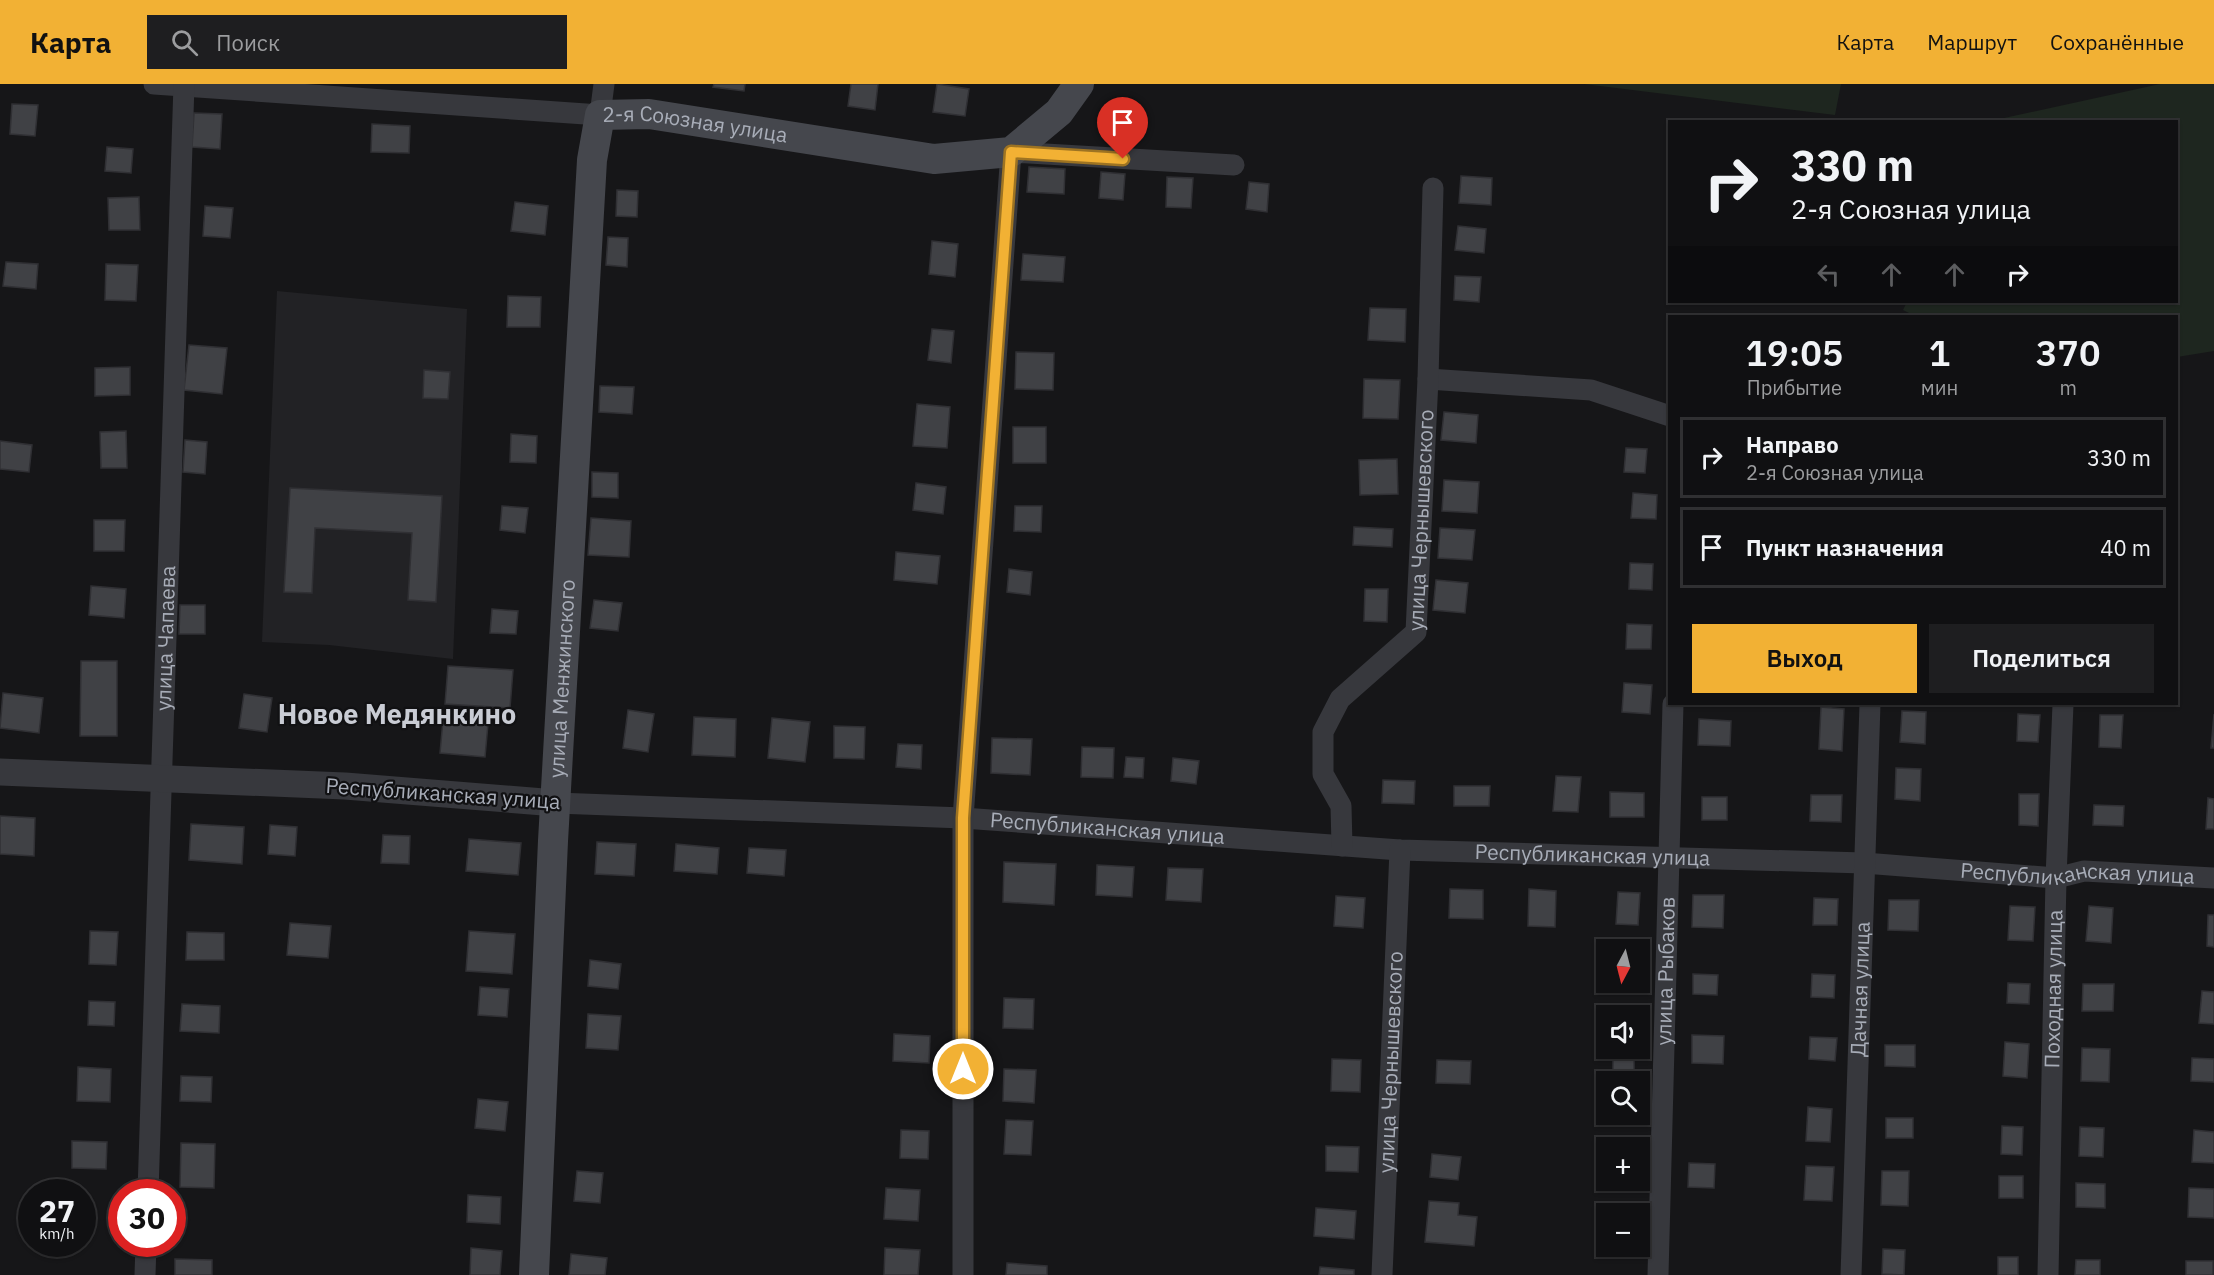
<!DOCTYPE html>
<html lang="ru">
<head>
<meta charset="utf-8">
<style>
	:root { --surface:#101012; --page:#1e1e20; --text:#f1f3f6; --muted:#9c9d9f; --line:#303032; --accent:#f2b134 }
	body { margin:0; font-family:"IBM Plex Sans",sans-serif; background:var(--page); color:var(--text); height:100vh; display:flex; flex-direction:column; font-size:22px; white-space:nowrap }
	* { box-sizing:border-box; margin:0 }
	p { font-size:20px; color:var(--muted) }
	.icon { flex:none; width:33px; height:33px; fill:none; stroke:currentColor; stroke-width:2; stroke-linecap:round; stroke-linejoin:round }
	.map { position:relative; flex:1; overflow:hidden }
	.sheet { position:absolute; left:1668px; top:231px; width:510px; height:390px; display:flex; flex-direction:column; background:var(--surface); border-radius:0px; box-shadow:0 2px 4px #0004,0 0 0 2px var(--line) }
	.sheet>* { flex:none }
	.top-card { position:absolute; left:1668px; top:36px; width:510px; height:183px; border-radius:0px; box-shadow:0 2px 4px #0004,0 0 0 2px var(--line); background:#101012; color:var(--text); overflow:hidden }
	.needle { width:39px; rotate:187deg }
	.controls { position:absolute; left:1596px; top:855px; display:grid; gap:12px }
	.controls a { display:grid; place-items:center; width:54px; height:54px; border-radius:0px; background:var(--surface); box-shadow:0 2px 4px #0004,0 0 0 2px var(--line); font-size:30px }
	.speed { position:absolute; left:18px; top:1095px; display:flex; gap:12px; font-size:30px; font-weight:700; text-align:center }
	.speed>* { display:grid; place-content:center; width:78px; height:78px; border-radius:50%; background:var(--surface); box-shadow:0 2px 4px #0004,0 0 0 2px var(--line); line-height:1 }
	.speed small { font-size:15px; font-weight:400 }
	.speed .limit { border:9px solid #d22; background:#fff; color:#111 }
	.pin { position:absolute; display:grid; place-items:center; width:51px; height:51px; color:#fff; margin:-62px -26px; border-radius:50% 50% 50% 0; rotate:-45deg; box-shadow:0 0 6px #0007 }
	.pin .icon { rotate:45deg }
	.me { position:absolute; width:66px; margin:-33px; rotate:0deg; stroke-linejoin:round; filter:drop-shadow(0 0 4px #0008) }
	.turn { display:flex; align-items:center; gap:21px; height:126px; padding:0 24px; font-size:27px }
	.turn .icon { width:78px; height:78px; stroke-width:2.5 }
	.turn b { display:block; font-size:42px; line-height:51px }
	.lanes { display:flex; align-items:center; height:57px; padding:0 24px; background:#0003; justify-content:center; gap:30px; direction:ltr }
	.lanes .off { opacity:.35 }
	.eta { display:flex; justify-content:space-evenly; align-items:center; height:102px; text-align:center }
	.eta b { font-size:36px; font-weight:600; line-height:42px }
	.button { display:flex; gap:12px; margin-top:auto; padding:12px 24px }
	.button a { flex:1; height:69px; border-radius:0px; background:var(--accent); color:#111; font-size:24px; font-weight:600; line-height:69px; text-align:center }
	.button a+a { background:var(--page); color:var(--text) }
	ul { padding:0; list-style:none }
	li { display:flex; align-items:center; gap:18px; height:81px; margin:0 12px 9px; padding:0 12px; border:3px solid var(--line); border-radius:0px }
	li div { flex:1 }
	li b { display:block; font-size:22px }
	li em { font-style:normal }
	header { display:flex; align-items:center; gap:36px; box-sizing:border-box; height:84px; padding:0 30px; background:var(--accent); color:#111 }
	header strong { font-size:28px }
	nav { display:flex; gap:33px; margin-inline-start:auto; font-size:21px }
	.search { width:420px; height:54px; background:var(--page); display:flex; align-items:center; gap:15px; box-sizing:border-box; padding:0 21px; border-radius:0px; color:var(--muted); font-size:22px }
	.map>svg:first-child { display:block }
	.built { fill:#222225 }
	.green { fill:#1e261f }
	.building { fill:#404145; stroke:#303034; stroke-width:1.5 }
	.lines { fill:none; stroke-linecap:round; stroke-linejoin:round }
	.minor { stroke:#37383d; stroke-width:21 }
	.tertiary { stroke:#37383d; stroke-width:27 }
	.secondary { stroke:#45474d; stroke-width:30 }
	.route-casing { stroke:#9d7322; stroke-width:15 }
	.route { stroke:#f2b134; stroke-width:10 }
	.labels { text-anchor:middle; stroke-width:4.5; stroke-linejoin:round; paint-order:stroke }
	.street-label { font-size:21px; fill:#a8adb8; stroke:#111113 }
	.district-label { font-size:27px; font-weight:bold; fill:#c9ccd4; stroke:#111113 }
</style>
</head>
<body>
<header>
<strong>Карта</strong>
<div class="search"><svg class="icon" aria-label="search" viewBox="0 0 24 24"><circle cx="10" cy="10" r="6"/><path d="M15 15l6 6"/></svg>Поиск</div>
<nav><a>Карта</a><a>Маршрут</a><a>Сохранённые</a></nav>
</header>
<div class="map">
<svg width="2214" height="1191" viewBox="0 0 2214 1191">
	<rect width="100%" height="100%" fill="#161618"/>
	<path class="built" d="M277,207L467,225L453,575L329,561L262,558Z"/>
	<path class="green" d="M1584,0H1841L1835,31Z
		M2160,0H2214V267L2177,273L2176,232H1915L1903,226L1907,218H2176V38L2002,37L2004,34Z"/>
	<path class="building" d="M714,0H745L744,7L713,3Z
		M851,0H878L875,26L848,22Z
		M937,0L969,5L965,32L933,28Z
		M12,20L38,21L35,52L10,50Z
		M194,29L222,30L220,65L192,63Z
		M372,40L410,42L409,69L371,68Z
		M107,63L133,65L131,89L105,87Z
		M1029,83L1065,85L1064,110L1027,108Z
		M1101,88L1125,90L1123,116L1099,114Z
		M1461,92L1492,94L1491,121L1459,119Z
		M1167,93L1193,94L1191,124L1166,123Z
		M1249,98L1269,100L1267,128L1246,125Z
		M617,106L638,107L637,133L616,132Z
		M139,113L140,146H109L108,114Z
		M515,118L548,122L545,151L511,147Z
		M205,122L233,124L230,154L203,152Z
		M1458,142L1486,145L1484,169L1455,166Z
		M608,153L628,154L627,183L606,181Z
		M932,157L958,160L955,193L929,190Z
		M1023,170L1065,173L1063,198L1021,196Z
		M6,178L38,180L36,205L3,202Z
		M106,180L138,181L136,217L105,216Z
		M1455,192L1481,193L1479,218L1454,216Z
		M508,212L541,213L540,243H507Z
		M1370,224L1406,225L1405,258L1368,256Z
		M932,245L954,247L951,279L928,276Z
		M189,261L227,264L222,310L184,306Z
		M1016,268L1054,269L1053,306L1015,305Z
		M130,283V311L95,312V284Z
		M424,286L450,288L448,315L423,314Z
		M1364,295L1400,296L1398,335L1363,334Z
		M600,302L634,303L632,330L599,328Z
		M917,320L950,323L947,364L913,362Z
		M1444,328L1478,331L1476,359L1441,356Z
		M1013,343H1046V379H1013Z
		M126,347L127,384H101L100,348Z
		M511,350L537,352L536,379L510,378Z
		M185,356L207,358L205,390L183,388Z
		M0,357L32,361L29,388L0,385Z
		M1626,364L1647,365L1645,389L1624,388Z
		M1397,375L1398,410L1360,411L1359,376Z
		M592,388L618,389V414L592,413Z
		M1444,396L1479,398L1477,429L1442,427Z
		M916,399L946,403L943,430L913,426Z
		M290,404L442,412L436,518L408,516L412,449L315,444L312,509L284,508Z
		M1633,409L1657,411L1656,435L1631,434Z
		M502,422L528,424L525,449L500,446Z
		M1015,422H1042L1041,448L1014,447Z
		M591,434L631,437L629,473L588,471Z
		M94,436H125L124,467H94Z
		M1354,443L1393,445L1392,463L1353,461Z
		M1440,444L1475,446L1472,476L1438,474Z
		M896,468L940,472L937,500L894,496Z
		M1630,479L1653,480L1652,506L1629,505Z
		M1009,485L1032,488L1030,511L1007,508Z
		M1436,496L1468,499L1465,529L1433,526Z
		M91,502L126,505L124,534L89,531Z
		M1365,505H1388L1387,538L1364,537Z
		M594,516L622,519L618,547L590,544Z
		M180,521H205V550H179Z
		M492,525L518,527L516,550L490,549Z
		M1627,540L1652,541L1651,565H1626Z
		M81,577H117V652H80Z
		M448,582L513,586L510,624L445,620Z
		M1624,599L1652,601L1650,630L1622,628Z
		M3,609L43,614L39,649L0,644Z
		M244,610L272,614L267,648L239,644Z
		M1821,623L1844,625L1842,667L1819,665Z
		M628,626L654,630L648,668L623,664Z
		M1902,627L1926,628L1925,660L1900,658Z
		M2018,630L2040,631L2038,658L2017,657Z
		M2214,630V664H2211Z
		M2100,631H2123L2121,664L2099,663Z
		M694,633L736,635L735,673L692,671Z
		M772,634L810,638L805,678L768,674Z
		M1699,635L1731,637L1730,662L1698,661Z
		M443,636L488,640L485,673L440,669Z
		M834,642L865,643L864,675L834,674Z
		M992,654L1032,655L1030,691L991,689Z
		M898,660L922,661L921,685L896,683Z
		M1082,663L1114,664L1113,694L1081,693Z
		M1126,673L1144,674L1143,694L1124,693Z
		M1173,674L1199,677L1196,700L1171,697Z
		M1896,684L1921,685L1920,717L1895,715Z
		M1556,692L1581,693L1578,728L1553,727Z
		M1383,696L1415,697L1414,720L1382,719Z
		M1454,702H1490L1489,722H1454Z
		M1610,708L1644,709V733H1610Z
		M2019,710H2039L2038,742L2019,741Z
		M1811,711H1842L1841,738L1810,737Z
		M1702,713H1727V736H1702Z
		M2208,714L2214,715V745H2206Z
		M2094,721L2124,722L2123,742L2093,741Z
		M0,732L35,734L34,772L0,770Z
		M191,740L244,743L242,780L189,776Z
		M270,741L297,743L295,772L268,770Z
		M383,751L410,752L409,780L381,779Z
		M469,755L521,759L518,791L466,787Z
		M597,758L636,760L634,792L595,790Z
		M676,760L719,764L717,790L674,787Z
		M749,764L786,766L784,792L747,789Z
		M1004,778L1056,780L1054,821L1003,818Z
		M1097,781L1134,783L1132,813L1096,811Z
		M1168,784L1203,785L1201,818L1166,816Z
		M1450,805L1483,806V835L1449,834Z
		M1529,805L1556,807L1555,843L1528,842Z
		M1618,808L1640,809L1638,841L1616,840Z
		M1693,811H1724L1723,844L1692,843Z
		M1336,812L1365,814L1363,844L1334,842Z
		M1814,814L1838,815L1837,841H1813Z
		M1889,816H1919L1918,847L1888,846Z
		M2010,822L2035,823L2033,857L2008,856Z
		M2089,822L2113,824L2111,859L2086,857Z
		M2208,831H2214V863L2207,862Z
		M290,839L331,842L328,874L287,871Z
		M90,847L118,848L116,881L89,880Z
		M469,847L515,850L512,890L466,887Z
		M187,848L224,849V876H186Z
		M590,876L621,880L618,905L588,902Z
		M1693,890L1718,891L1717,911L1693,910Z
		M1812,890L1835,891L1834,914L1811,913Z
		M2008,899L2030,900L2029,920L2007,919Z
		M2083,900H2114L2113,927H2082Z
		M480,903L509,905L507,933L478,931Z
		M2202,907L2214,908V940L2199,939Z
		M1004,914L1034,915L1033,945L1003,944Z
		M89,917L115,918L114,942L88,941Z
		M182,920L220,922L219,949L180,947Z
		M588,930L621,932L618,966L586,964Z
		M894,950L930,952L929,979L893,977Z
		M1692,951L1724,952L1723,980L1692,979Z
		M1810,953L1837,954L1835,977L1809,975Z
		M2005,958L2029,960L2027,994L2003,992Z
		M1885,961H1915V983L1885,982Z
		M2082,964L2110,965L2109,998L2081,997Z
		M1613,972H1634V998H1613Z
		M2192,974L2214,975V998L2191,997Z
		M1332,975L1361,976L1360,1008L1331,1007Z
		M1437,976L1471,977L1470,1000L1436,999Z
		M78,983L111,985L110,1018L77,1017Z
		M1004,985L1036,986L1034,1019L1003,1017Z
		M181,992L212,993L211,1018L180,1017Z
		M478,1015L508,1018L505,1047L475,1044Z
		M1808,1023L1832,1025L1830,1058L1806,1057Z
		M1886,1034H1913V1054H1886Z
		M1006,1036L1033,1037L1031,1071L1004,1070Z
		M2002,1042L2023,1043L2022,1071L2001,1070Z
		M2080,1043L2104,1044L2103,1073L2079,1072Z
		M901,1046L929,1047L928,1075L900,1074Z
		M2194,1046L2214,1048V1079L2192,1078Z
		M72,1057L107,1058L106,1085L72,1084Z
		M181,1059L215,1060L214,1104L180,1103Z
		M1326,1062L1359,1063L1358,1088L1326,1087Z
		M1432,1070L1461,1073L1458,1096L1430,1093Z
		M1689,1079L1715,1080L1714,1104L1688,1103Z
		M1806,1082L1834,1083L1832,1117L1804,1116Z
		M577,1087L603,1089L600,1119L574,1117Z
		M1882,1087H1909L1908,1122L1881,1121Z
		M1999,1092H2023V1114H1999Z
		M2076,1099L2105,1100V1124L2076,1123Z
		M886,1104L920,1106L918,1137L884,1135Z
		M2189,1104L2214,1105V1134L2188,1133Z
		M468,1111L501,1113L500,1140L467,1138Z
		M1429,1117L1459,1119L1458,1131L1477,1133L1474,1162L1425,1158Z
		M1604,1119L1631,1120V1130H1606V1153H1603Z
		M1316,1124L1356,1127L1354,1155L1314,1152Z
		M471,1164L502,1167L500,1191H470Z
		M885,1164L920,1166L918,1191H884Z
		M1883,1165L1905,1166L1904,1191L1882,1190Z
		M571,1170L607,1174L605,1191H569Z
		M1998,1173H2018V1191H1998Z
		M175,1175L212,1176V1191H175Z
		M2076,1176H2100V1191H2075Z
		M2186,1177H2213V1191H2186Z
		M1007,1179L1047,1182V1191H1006Z
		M1320,1183L1354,1186V1191H1319Z"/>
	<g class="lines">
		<g class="minor">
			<path d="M154,0L600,31L604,0"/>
			<path d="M1428,295L1591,306L1670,332"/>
			<path id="s1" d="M556,719L963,734L1400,766L1864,779L2056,794L2084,787L2214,794"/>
			<path id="s2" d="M1342,762L1341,722L1323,690V648L1340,615L1416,548L1428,295L1433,104"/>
			<path id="s3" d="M148,1108L184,0"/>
			<path d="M145,1191L146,1160"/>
			<path d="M963,1191V734L1011,68L1234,81"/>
			<path id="s4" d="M1382,1191L1400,766"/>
			<path id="s5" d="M1658,1191L1673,620"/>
			<path id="s6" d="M1851,1191L1870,620"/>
			<path id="s7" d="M2048,1191L2056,794L2063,620"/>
		</g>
		<path class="tertiary" d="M0,688L345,702L556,719"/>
		<path class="secondary" id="s8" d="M534,1191L553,757L592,76L600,31L649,30L934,75L1011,68L1059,28L1079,0"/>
	</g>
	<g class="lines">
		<g class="route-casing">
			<path id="route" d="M963,985V734L1011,68L1123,75"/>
		</g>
		<use href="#route" class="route"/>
	</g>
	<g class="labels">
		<g class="street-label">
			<text dy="7" stroke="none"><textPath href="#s8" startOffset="1258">2-я Союзная улица</textPath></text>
			<text dy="7" stroke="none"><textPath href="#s2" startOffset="369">улица Чернышевского</textPath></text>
			<text dy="7" stroke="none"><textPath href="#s3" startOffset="554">улица Чапаева</textPath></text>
			<text dy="7" stroke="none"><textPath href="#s8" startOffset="597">улица Менжинского</textPath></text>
			<text transform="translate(443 710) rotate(4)" y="7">Республиканская улица</text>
			<text dy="7" stroke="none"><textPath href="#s1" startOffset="552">Республиканская улица</textPath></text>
			<text dy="7" stroke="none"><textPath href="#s1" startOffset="1038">Республиканская улица</textPath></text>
			<text dy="7" stroke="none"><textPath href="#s1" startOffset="1524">Республиканская улица</textPath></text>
			<text dy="7" stroke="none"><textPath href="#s5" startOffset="304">улица Рыбаков</textPath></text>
			<text dy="7" stroke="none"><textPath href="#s6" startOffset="286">Дачная улица</textPath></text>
			<text dy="7" stroke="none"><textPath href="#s7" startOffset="286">Походная улица</textPath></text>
			<text dy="7" stroke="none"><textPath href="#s4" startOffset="213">улица Чернышевского</textPath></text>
		</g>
		<g class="district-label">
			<text x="397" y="640">Новое Медянкино</text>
		</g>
	</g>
</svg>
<div class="controls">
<a><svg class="needle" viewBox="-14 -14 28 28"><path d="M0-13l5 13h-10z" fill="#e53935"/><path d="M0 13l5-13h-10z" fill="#9c9d9f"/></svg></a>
<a><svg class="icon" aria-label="sound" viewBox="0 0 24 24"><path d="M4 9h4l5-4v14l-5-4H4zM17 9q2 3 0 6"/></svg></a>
<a><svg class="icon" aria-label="search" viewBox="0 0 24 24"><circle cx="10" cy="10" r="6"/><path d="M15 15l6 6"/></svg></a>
<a>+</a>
<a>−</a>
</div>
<div class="speed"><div>27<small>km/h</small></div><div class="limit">30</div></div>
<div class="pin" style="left:1123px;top:75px;background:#d93025"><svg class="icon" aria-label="arrive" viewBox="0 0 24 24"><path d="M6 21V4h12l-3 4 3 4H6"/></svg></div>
<svg class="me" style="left:963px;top:985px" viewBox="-20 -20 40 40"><circle r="17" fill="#f2b134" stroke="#fff" stroke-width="3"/><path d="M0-11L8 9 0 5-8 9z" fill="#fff"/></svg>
<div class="top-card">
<div class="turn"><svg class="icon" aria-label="right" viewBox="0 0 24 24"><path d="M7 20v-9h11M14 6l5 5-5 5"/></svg><div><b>330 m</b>2-я Союзная улица</div></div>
<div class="lanes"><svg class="icon off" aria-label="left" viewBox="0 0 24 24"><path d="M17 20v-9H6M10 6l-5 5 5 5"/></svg><svg class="icon off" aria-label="ahead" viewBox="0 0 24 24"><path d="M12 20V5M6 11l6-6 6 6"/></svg><svg class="icon off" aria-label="ahead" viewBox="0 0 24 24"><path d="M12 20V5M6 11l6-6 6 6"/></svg><svg class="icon" aria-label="right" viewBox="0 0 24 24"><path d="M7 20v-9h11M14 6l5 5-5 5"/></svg></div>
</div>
<section class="sheet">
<div class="eta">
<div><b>19:05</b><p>Прибытие</p></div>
<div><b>1</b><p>мин</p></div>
<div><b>370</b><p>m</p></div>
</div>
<ul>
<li><svg class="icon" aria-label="right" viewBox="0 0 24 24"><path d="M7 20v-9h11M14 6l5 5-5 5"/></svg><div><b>Направо</b><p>2-я Союзная улица</p></div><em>330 m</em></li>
<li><svg class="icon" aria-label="arrive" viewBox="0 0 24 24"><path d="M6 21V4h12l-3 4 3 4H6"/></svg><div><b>Пункт назначения</b></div><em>40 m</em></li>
</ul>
<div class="button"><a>Выход</a><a>Поделиться</a></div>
</section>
</div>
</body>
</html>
